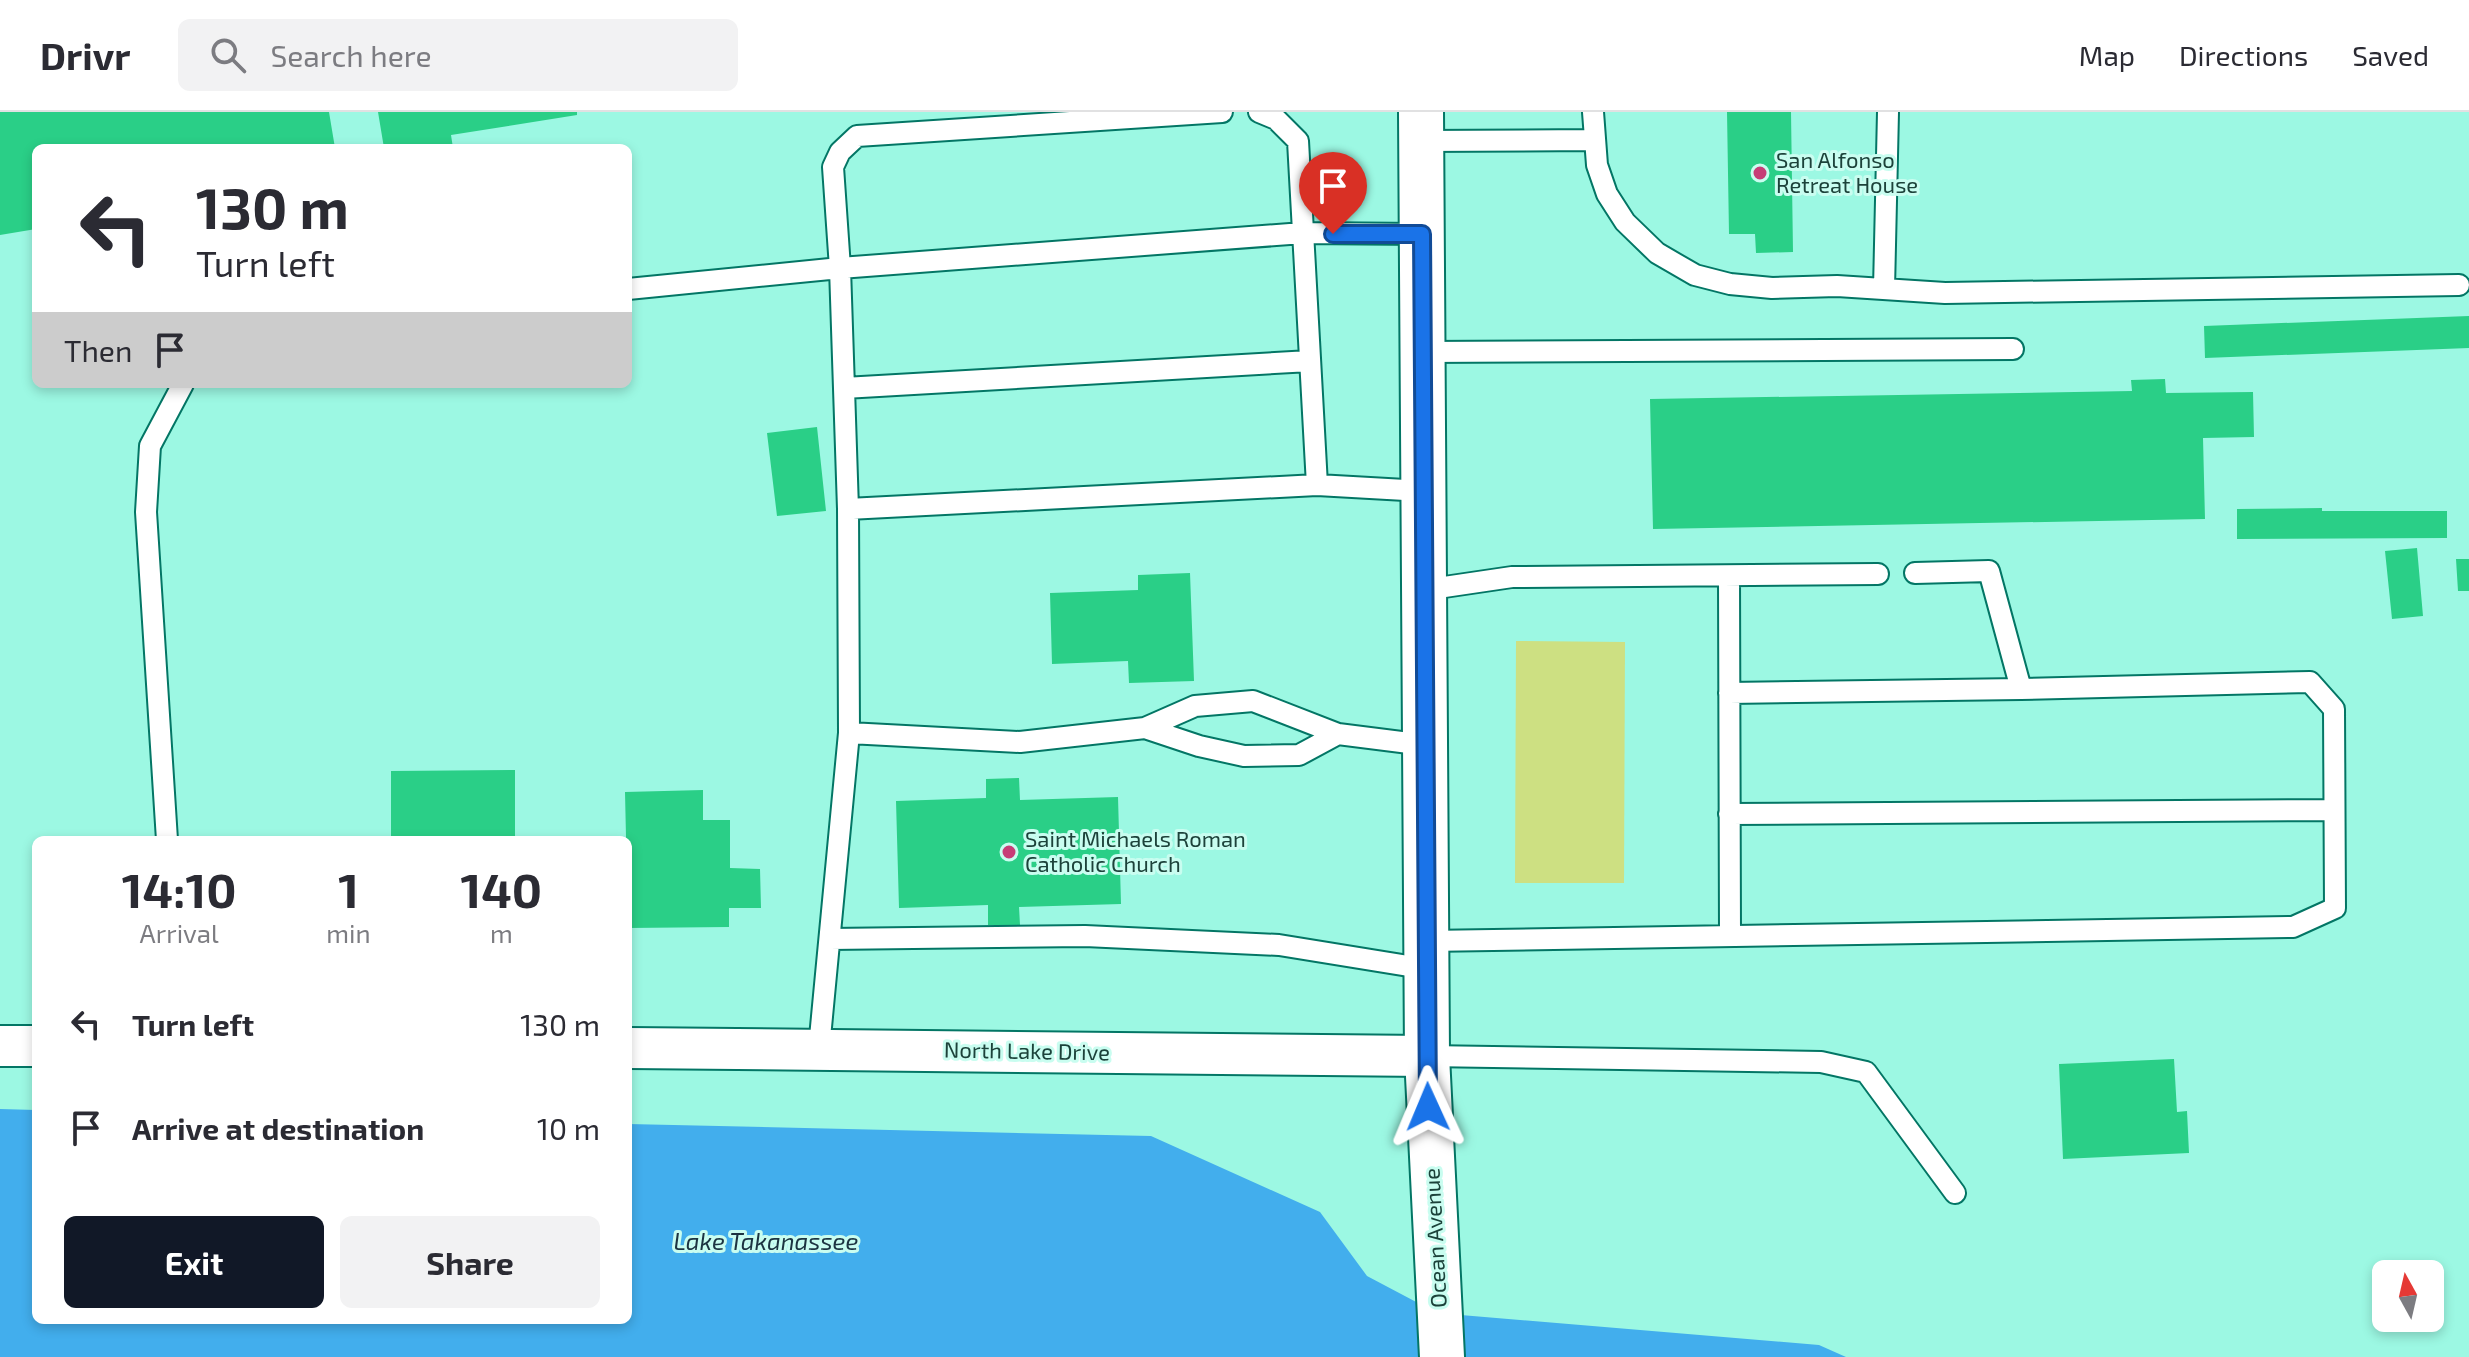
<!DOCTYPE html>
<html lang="en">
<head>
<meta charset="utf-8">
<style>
	:root { --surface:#fff; --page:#f2f2f3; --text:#2b2b33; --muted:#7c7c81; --line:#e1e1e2; --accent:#111827 }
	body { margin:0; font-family:"Exo 2",sans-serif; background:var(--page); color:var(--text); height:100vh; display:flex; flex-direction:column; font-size:30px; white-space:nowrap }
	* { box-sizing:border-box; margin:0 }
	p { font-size:26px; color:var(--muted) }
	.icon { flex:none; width:44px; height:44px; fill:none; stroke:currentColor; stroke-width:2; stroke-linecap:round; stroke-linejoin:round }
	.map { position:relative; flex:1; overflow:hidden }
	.side { position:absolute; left:32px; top:724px; width:600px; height:488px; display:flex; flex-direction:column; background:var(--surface); border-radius:12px; box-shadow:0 4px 12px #0003 }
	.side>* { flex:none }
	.banner { position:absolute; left:32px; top:32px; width:600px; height:244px; border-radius:12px; box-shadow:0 4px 12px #0003; background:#fff; color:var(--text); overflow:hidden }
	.needle { width:52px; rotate:352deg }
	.tools { position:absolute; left:2372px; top:1148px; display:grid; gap:16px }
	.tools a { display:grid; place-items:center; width:72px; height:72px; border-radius:12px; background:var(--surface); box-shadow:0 4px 12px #0003; font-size:40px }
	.pin { position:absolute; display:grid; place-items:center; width:68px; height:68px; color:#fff; margin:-82px -34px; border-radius:50% 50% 50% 0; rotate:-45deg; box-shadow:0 0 8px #0007 }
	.pin .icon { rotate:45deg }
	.me { position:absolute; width:88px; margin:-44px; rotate:359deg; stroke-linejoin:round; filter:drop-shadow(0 0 6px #0008) }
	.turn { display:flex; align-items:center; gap:28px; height:168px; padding:0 32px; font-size:36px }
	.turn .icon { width:104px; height:104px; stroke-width:2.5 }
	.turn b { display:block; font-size:56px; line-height:68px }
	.then { display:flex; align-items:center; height:76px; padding:0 32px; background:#0003; gap:16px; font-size:30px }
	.eta { display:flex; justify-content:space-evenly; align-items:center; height:136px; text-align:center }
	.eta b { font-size:48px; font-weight:700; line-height:56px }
	.action { display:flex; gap:16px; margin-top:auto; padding:16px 32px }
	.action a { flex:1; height:92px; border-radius:12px; background:var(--accent); color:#fff; font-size:32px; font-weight:700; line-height:92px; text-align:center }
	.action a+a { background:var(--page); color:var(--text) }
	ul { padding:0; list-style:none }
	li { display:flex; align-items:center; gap:24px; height:104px; padding:0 32px }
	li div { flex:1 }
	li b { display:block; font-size:30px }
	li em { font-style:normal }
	header { display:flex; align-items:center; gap:48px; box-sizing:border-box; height:112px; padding:0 40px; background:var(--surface); border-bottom:2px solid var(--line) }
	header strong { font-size:38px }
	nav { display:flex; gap:44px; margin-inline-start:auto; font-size:28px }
	.search { width:560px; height:72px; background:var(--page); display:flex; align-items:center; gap:20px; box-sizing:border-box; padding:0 28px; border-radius:12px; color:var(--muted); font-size:30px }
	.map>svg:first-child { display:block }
	.green { fill:#cde082 }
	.water { fill:#42aeed }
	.building { fill:#2acf87 }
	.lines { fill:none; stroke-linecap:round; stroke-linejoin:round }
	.service-casing { stroke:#037665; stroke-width:24 }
	.minor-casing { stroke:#037665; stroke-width:44 }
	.tertiary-casing { stroke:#037665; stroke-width:48 }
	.service { stroke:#fff; stroke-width:20 }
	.minor { stroke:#fff; stroke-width:40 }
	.tertiary { stroke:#fff; stroke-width:44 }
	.route-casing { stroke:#114b97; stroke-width:20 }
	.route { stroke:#1a73e8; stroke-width:14 }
	.poi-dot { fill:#c63d77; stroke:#c9fdf0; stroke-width:3 }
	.labels { text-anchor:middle; stroke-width:6; stroke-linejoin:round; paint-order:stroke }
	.poi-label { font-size:22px; fill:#1c423a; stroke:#c9fdf0; text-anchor:start }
	.street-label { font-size:22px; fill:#1c423a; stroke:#c9fdf0 }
	.water-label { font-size:24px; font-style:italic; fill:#1c3341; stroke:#c9fdf0 }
</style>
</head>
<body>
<header>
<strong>Drivr</strong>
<div class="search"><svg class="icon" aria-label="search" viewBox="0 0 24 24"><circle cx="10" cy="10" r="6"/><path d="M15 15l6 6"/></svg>Search here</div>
<nav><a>Map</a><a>Directions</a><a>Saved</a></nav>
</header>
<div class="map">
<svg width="2469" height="1245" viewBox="0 0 2469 1245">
	<rect width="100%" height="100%" fill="#9cf8e3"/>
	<path class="green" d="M1516,529L1625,530L1624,771H1515Z"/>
	<path class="water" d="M0,997L36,998V1208H628V1012L1151,1024L1320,1100L1367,1164L1437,1201L1819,1233L1846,1245H0Z"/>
	<path class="building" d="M0,0H329L335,36H36V117L0,123Z
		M378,0H577V3L451,23L453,36H384Z
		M1727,0H1791L1793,140L1756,141L1755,122H1729Z
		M2469,204V236L2205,246L2204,214Z
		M2165,267L2166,281L2253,280L2254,325L2203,326L2205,407L1653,417L1650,287L2132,279L2131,268Z
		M817,315L826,399L777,404L767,321Z
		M2322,396V399H2447V426L2237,427V397Z
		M2417,436L2423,504L2392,507L2385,439Z
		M2456,447H2469V479H2458Z
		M1190,461L1194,569L1129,571L1128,549L1052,552L1050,481L1138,478V463Z
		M515,658V728H391V659Z
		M1019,666L1020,688L1118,685L1121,792L1019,795L1020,813H988V793L899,796L896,689L986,686V667Z
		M703,678V708H730V756L760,757L761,796H729V815L628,816L625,680Z
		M2174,947L2177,1000L2187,999L2189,1041L2063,1047L2059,952Z"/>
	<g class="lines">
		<g class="service-casing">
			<path id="service" d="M1222,0L857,24L840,40L833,55L840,156L848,397L1317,373L1423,379
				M1259,0L1276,7L1298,29L1317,373
				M1593,0L1597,53L1607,82L1625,110L1657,141L1695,163L1730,172L1772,176L1837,174L1945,181L2459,173
				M1421,29L1594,28
				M628,177L840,156L1303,121L1422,122
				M1884,177L1888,0
				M1423,240L2013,237
				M844,276L1310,249
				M1729,464L1730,824
				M1424,478L1512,465L1878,462
				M1729,581L2021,577
				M1145,616L1195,594L1253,589L1338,622
				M849,621L1020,630L1145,616L1199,634L1244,644L1299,643L1338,622L1425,633
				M1729,702L2334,698
				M167,728L146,400L150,334L183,272
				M830,827L1085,824L1279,833L1427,857
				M1427,829L2293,815L2335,796L2334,597L2310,570L2021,577L1989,459L1915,461
				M819,936L849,621L848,397
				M1427,944L1821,950L1866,960L1955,1081"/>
		</g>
		<g class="minor-casing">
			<path id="minor" d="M0,934H36
				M628,936L1427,944"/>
		</g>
		<g class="tertiary-casing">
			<path id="tertiary" d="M1421,0L1427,944L1442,1245"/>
		</g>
		<use href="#service" class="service"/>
		<use href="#minor" class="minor"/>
		<use href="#tertiary" class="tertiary"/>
	</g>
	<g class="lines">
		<g class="route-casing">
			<path id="route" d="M1333,122H1422L1428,995"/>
		</g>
		<use href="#route" class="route"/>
	</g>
	<g class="poi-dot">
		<circle cx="1760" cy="61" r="8"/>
		<circle cx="1009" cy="740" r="8"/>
	</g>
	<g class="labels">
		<g class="poi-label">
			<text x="1776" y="56">San Alfonso<tspan x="1776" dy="25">Retreat House</tspan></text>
			<text x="1025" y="735">Saint Michaels Roman<tspan x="1025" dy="25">Catholic Church</tspan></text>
		</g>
		<g class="street-label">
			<text transform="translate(1027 939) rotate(1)" y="8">North Lake Drive</text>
			<text transform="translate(1435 1126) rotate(-93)" y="8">Ocean Avenue</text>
		</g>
		<g class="water-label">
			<text x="766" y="1138">Lake Takanassee</text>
		</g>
	</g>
</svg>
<div class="tools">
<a><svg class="needle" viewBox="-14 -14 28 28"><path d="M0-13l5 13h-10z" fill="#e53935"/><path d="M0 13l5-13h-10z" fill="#7c7c81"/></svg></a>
</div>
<div class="pin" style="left:1333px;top:122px;background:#d93025"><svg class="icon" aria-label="arrive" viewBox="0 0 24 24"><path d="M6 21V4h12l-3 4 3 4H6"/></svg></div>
<svg class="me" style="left:1428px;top:995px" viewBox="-20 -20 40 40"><path d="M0-17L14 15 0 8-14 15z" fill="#1a73e8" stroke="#fff" stroke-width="4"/></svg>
<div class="banner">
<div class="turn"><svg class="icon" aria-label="left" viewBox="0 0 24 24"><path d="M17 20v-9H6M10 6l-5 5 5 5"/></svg><div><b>130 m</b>Turn left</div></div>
<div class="then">Then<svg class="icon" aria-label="arrive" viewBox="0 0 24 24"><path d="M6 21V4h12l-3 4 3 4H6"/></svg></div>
</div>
<section class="side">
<div class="eta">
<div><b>14:10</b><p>Arrival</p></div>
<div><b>1</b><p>min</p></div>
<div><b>140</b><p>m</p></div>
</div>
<ul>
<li><svg class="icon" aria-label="left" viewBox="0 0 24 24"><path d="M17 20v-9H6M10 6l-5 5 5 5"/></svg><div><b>Turn left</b></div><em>130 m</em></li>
<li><svg class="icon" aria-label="arrive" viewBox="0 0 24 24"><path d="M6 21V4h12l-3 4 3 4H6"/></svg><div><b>Arrive at destination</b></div><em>10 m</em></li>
</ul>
<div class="action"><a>Exit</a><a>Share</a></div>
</section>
</div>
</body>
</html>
